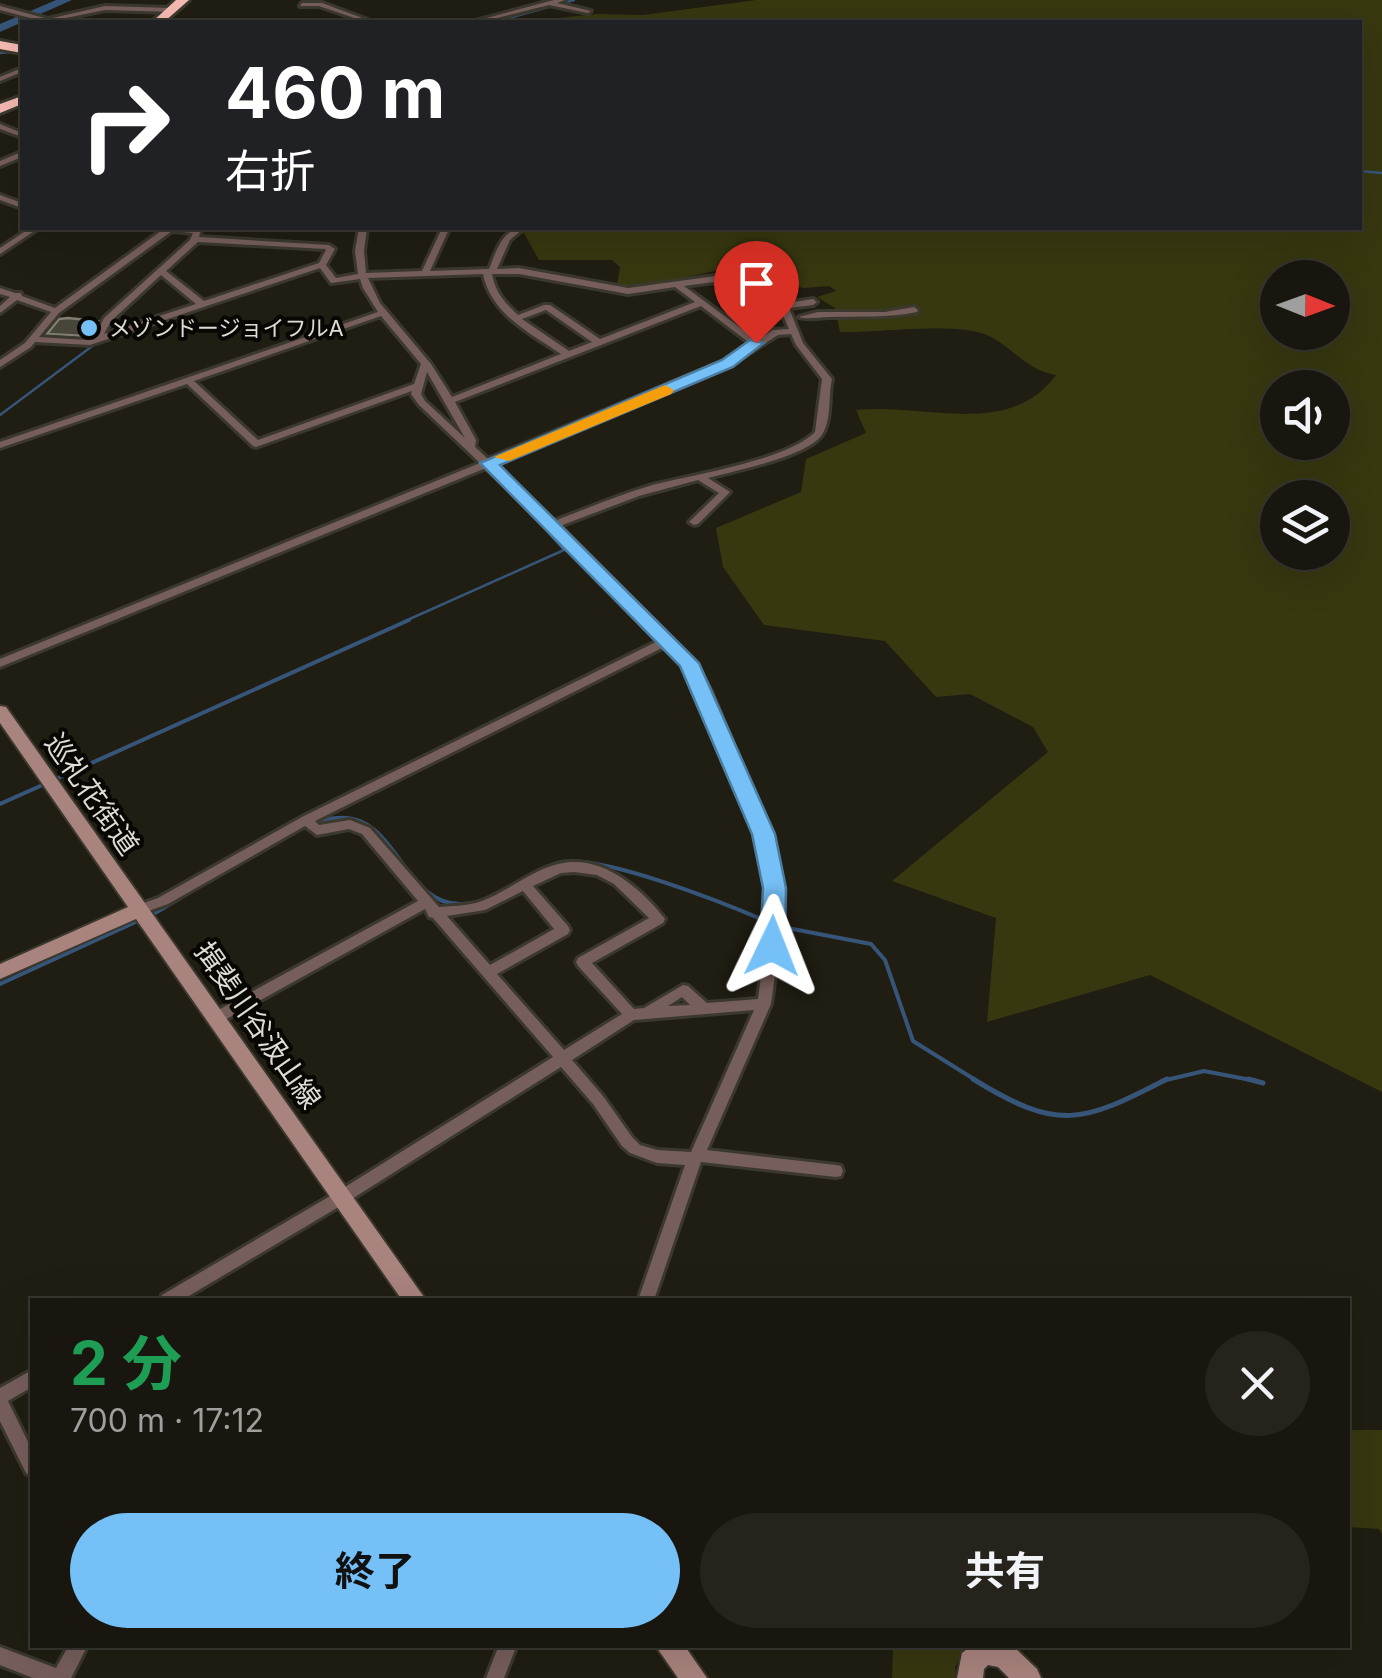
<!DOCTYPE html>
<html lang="ja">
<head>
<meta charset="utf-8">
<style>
	:root { --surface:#18160e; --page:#25231c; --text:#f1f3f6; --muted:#9f9f9e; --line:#36352e; --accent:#75c0f6 }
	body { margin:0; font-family:Inter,"Noto Sans JP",sans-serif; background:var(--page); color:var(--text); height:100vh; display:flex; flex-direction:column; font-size:38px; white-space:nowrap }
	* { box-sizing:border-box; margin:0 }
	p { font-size:32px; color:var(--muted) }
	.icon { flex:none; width:55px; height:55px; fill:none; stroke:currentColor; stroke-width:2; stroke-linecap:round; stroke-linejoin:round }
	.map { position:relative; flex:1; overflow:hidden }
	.panel { position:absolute; left:30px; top:1298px; width:1320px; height:350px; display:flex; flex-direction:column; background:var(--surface); border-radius:0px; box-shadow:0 10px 40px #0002,0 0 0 2px var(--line) }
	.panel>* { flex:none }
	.banner { position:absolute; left:20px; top:20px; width:1342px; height:210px; border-radius:0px; box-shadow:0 10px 40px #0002,0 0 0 2px var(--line); background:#202124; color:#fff; overflow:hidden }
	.needle { width:65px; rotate:91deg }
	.buttons { position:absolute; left:1260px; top:260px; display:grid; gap:20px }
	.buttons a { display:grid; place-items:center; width:90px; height:90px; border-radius:50%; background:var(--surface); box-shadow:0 10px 40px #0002,0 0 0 2px var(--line); font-size:50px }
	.pin { position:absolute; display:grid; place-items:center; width:85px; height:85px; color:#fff; margin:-102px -42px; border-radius:50% 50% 50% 0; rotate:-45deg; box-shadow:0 0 10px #0007 }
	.pin .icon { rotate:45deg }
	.me { position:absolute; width:110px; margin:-55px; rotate:2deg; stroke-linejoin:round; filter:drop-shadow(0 0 8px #0008) }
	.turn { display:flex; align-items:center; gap:35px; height:210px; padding:0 40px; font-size:45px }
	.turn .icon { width:130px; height:130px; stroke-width:2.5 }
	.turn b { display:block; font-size:70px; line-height:85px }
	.round { display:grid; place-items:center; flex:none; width:105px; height:105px; border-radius:52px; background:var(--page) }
	.overview { display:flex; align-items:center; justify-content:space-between; height:170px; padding:0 40px }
	h1 { font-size:60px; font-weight:700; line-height:75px; color:#1e9e55 }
	.primary-button { display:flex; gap:20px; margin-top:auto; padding:20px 40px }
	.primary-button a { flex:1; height:115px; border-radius:60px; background:var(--accent); color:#111; font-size:40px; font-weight:700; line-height:115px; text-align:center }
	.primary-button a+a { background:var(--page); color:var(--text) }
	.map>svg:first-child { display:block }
	.green { fill:#373810; fill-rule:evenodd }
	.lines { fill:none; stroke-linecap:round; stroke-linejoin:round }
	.stream-far2 { stroke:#365579; stroke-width:2.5 }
	.stream-far1 { stroke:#365579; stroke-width:4 }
	.stream { stroke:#365579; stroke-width:5 }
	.river { fill:#365579; fill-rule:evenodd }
	.building { fill:#484539; stroke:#827e71; stroke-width:2.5 }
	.street-casing { stroke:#3b382d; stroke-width:6 }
	.secondary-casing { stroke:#3b382d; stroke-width:4 }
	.highway-casing { stroke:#3b382d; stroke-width:6 }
	.street { fill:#765e5b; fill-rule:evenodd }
	.secondary { fill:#a9837e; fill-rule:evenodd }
	.highway { fill:#f6bbb2; fill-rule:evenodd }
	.route { fill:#75c0f6; stroke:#4c7da0; stroke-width:2.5 }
	.slow { fill:#f59e0b }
	.poi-dot { fill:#75c0f6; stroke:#080704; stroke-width:4 }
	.labels { text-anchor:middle; stroke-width:8; stroke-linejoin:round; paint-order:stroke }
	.far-poi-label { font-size:22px; fill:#dedcd4; stroke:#080704; text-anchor:start }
	.street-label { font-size:28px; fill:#dedcd4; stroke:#080704 }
</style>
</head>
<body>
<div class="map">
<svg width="1382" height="1678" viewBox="0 0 1382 1678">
	<rect width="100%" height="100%" fill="#201d12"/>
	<path class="green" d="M756,0H1382V1092L1150,975L987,1022L996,918L892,881L1048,752L1033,727L970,694L936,697L885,641L764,625L723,567L716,528L801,492L806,459L866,433L856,410C925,403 1009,439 1056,375C1027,371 1014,348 989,336C960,321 876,333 840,332L835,308L817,297L836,291L829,286L804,288L724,269L631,289L617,285L620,267L612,260H539L521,228H1360V22H520L597,14L643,15ZM1278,278H1332V332H1278ZM1278,388H1332V442H1278ZM1278,498H1332V552H1278Z
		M1348,1430H1382V1534L1379,1529L1348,1527Z
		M893,1645H967L955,1667L958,1678H892Z"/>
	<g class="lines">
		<path class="stream-far2" d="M494,22L574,0
			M0,53L22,51
			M1360,171L1382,173
			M104,341L319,269
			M0,415L95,344
			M403,622L564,550L542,525L635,491"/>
		<path class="stream-far1" d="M56,779L409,620
			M0,804L47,783
			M149,916C200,890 283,823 337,818C397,812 402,905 461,904C497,903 525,874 558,863C595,851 729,905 768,922
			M777,926L871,944L885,960L913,1041L977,1081
			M0,984L140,920
			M1162,1081L1204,1071L1256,1081"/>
		<path class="stream" d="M973,1079C1059,1132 1082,1123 1167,1079
			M1248,1079L1263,1083"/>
		<path class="river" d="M56,0H72L0,32V24Z"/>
	</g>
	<path class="building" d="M59,319L68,318L98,321L91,335L86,336L47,334Z"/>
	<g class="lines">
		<g class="street-casing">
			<path id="street" d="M554,0H565L557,3L591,11L588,13L549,5L481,22H472Z
				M302,3H322L368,20L363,21L319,6H300Z
				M0,6L48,19L105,6L171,8L174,10L171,12L105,10L46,22L0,10Z
				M22,68V72L0,81V77Z
				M0,124L22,133V137L0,129Z
				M19,153H22V157L0,166V161Z
				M0,195L22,203V208L0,200Z
				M30,228H39L0,254V248Z
				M165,228L201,229L199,237L329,245L335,249L326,265L336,278L358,274L355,251L359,228H367L364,251L366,273L422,271L442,228L449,229L430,271L489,269C496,252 502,228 524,228L510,240L497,269L519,268L628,288L738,273L780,288L787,303L813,299L817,302L813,305L789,308L803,343L832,379C828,396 832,417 823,433C811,456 734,471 708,478L730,492L698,524L694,525L689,522L719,493L698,480L639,496L560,526L693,660L710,689L770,834L781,888L779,946L771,1004L707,1150L836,1165L841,1166L843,1171L841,1176L836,1177L701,1162L654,1300H638L685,1165L657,1163L630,1153L622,1146L593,1104L561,1067L347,1202L182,1300H160L162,1295L337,1192L553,1057L433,918L429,917L425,909L221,1022L216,1024L211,1022L209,1018L211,1014L418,901L362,834L349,829L317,835L305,826L168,904L140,914L135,912L133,909L135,906L158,898L302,817L660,640L549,527L486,468L0,667V659L480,463L419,405L411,394L412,391L256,447L253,446L187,384L0,448V442L378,312L363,288L360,279L331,283L320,268L90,345L35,342L31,347L0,367V360L25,343L51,312L17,300L0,313V306L10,297L0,294V288L15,293H21L22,296L55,308ZM172,231L193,233L190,240L104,318L94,338L86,340L39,337L59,313ZM198,242L325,249L326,250L319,263L204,301L166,271ZM483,274C491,314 531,334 561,354L452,397L431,364L380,303L368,278ZM492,274H519L628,294L675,287L695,302L600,339L550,305H544L518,315C505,303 495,292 492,274ZM161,275L196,304L104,334L111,321ZM737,279L773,292L789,329L773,330L757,340L684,286ZM701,306L751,344L724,361L488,459L475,447L476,440L455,402ZM546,310L592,342L569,351L522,319ZM381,316L421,364L414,384L258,440L194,381ZM791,334L796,345L822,379L815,432C786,461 690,475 649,486C616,496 586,509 554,521L494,464L730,365L778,335ZM427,372L465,438L425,401L421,394ZM666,646L685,665L698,689L758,834L769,888L765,946L758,999L707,1003L688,986L683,985L644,1008L634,1009L592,963L663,923L665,919C641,888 601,853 558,864C530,871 506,893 479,902C467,906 452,906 439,907L370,828L350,820L319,825L315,821ZM574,872L597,875L614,884L649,918L578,958L576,962L578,966L622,1014L564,1050L497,974L568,934L570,930L568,926L533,886L561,873ZM523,891L554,929L490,965L447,916L485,910ZM682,997L690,1005L668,1006ZM754,1010L691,1152L657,1150L640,1145L632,1137L603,1096L572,1060L634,1020Z
				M914,307L918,310L917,312C888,318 859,316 829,317C819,317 808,320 799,317L818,312H885Z
				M32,1370V1387L8,1401L32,1450V1476L26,1473L0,1421V1388Z
				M69,1645H88L71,1678H33L0,1665V1647L56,1668Z
				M499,1645H517L504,1678H486Z"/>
		</g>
		<g class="secondary-casing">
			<path id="secondary" d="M0,706L6,707L426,1300H402L136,919L0,979V964L128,907L0,723Z
				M655,1645H684L707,1678H678Z
				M973,1645L1013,1646L1037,1669L1041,1678H1009L998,1667L988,1665L984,1669L983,1678H957L962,1653Z"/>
		</g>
		<g class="highway-casing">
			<path id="highway" d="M176,0H189L164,22H152Z
				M0,41L22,45V53L0,49Z
				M22,96V104L0,113V104Z"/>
		</g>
		<use href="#street" class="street"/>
		<use href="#secondary" class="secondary"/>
		<use href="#highway" class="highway"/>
	</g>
	<path class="route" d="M750,340L764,343L733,367L500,465L699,663L775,834L786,888L785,946L772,955L760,946L763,888L752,834L680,666L480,463L722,360Z"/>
	<path class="slow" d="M665,385L674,390L671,394L509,461L494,457Z"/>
	<circle class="poi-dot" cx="89" cy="328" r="10"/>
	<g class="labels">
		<g class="far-poi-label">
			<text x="109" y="336">メゾンドージョイフルA</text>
		</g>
		<g class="street-label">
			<text transform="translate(92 794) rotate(55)" y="10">巡礼花街道</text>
			<text transform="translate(258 1025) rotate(55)" y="10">揖斐川谷汲山線</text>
		</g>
	</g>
</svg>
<div class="buttons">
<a><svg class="needle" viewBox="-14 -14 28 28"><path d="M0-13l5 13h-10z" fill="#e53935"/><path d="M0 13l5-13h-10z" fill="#9f9f9e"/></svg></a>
<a><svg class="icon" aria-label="sound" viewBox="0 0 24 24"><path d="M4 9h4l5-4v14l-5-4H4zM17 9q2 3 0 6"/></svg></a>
<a><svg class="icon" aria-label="layers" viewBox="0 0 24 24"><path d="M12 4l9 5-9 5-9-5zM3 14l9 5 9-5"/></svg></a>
</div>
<div class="pin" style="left:756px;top:343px;background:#d93025"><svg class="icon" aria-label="arrive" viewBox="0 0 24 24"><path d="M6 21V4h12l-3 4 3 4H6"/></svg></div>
<svg class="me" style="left:772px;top:946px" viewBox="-20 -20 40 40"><path d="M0-17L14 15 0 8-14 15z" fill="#75c0f6" stroke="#fff" stroke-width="4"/></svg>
<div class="banner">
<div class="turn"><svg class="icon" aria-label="right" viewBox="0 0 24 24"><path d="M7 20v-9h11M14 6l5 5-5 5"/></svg><div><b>460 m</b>右折</div></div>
</div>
<section class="panel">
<div class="overview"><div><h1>2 分</h1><p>700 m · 17:12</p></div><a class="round"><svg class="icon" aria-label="close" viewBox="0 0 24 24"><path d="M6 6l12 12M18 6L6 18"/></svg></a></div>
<div class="primary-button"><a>終了</a><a>共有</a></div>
</section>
</div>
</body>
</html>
